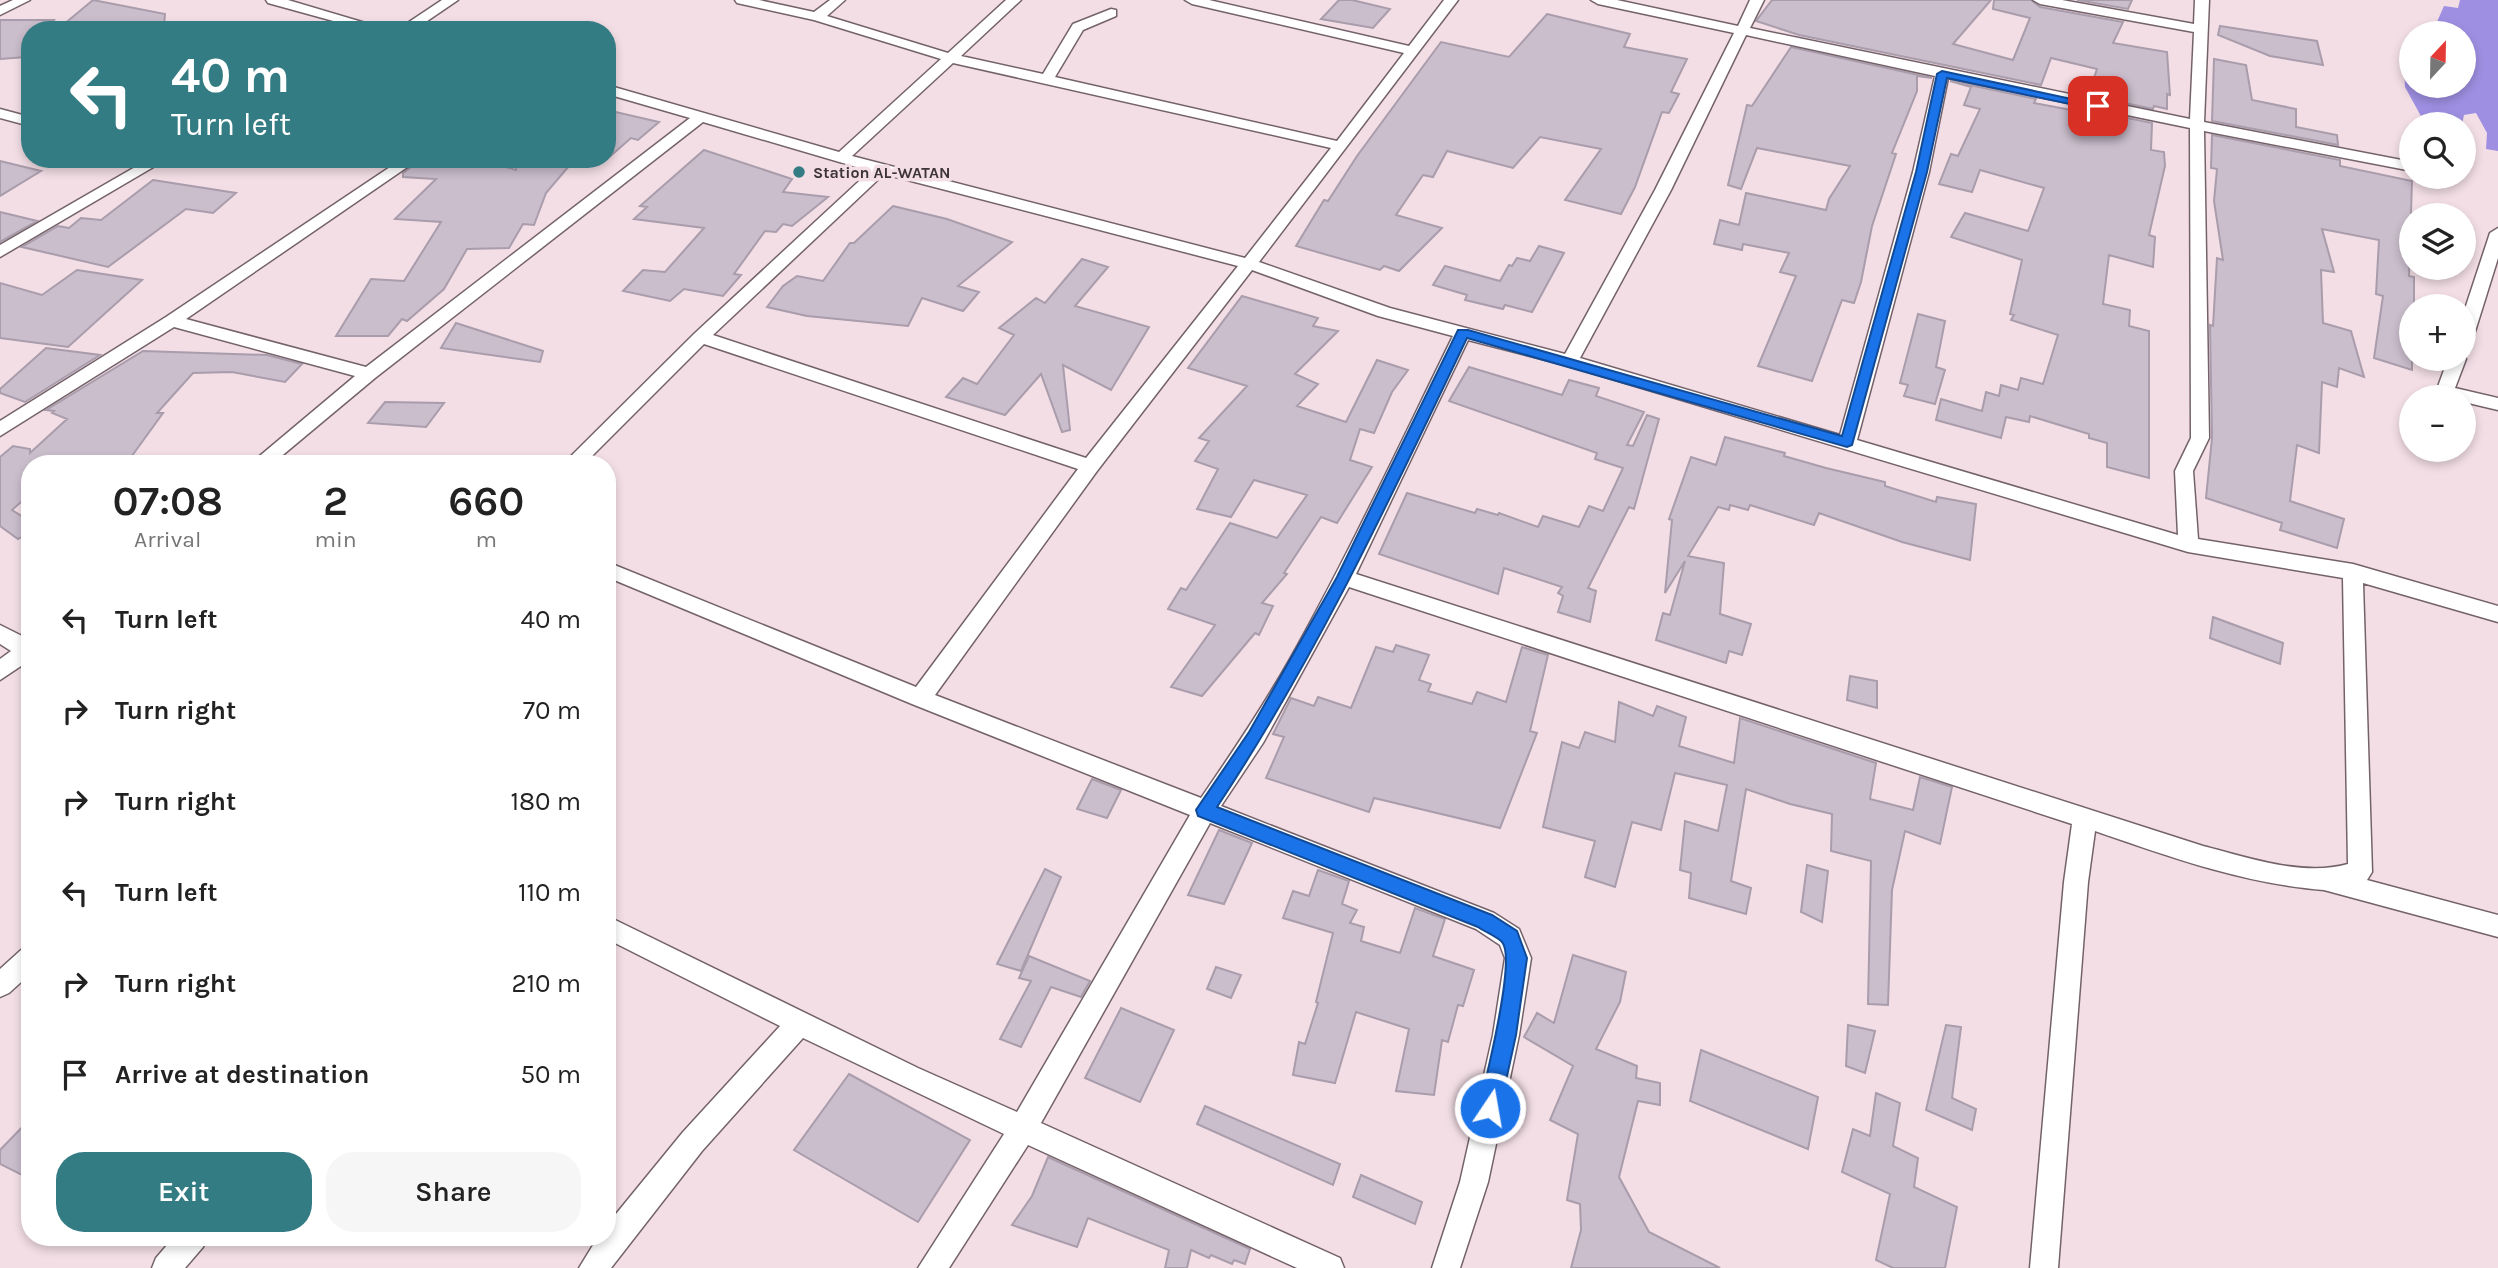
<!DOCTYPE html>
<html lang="en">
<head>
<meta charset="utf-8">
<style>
	:root { --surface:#fff; --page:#f6f6f6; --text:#222; --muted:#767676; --accent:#347c83 }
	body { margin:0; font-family:Karla,sans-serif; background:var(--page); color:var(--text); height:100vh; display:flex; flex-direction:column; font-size:26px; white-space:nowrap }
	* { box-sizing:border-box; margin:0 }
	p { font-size:23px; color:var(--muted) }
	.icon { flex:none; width:38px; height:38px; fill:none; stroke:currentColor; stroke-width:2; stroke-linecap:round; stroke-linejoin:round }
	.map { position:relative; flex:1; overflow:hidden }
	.drawer { position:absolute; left:21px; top:455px; width:595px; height:791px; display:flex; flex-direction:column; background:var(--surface); border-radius:28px; box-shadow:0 4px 10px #0003 }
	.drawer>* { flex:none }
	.top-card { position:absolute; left:21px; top:21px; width:595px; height:147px; border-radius:28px; box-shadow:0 4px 10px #0003; background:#347c83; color:#fff; overflow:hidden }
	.needle { width:46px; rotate:22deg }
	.buttons { position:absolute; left:2399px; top:21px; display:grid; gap:14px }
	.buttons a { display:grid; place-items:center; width:77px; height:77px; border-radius:50%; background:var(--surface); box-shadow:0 4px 10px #0003; font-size:35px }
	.pin { position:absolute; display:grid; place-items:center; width:60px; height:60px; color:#fff; margin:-30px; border-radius:14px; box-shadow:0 4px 10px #0006 }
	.me { position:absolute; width:77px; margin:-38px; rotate:12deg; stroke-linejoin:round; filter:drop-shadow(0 0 5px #0008) }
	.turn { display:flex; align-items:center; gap:24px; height:147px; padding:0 35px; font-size:32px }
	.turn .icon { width:91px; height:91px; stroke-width:2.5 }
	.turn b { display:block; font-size:49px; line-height:60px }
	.eta { display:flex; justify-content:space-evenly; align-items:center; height:119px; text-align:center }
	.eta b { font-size:42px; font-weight:600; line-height:49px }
	.cta { display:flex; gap:14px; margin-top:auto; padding:14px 35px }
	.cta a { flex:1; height:80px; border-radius:28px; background:var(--accent); color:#fff; font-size:28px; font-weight:600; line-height:80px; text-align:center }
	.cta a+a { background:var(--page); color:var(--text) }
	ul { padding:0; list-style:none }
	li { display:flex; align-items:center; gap:21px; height:91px; padding:0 35px }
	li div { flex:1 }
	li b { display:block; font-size:26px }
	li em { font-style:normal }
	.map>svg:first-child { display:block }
	.water { fill:#9f8fe2 }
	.building { fill:#cabdcc; stroke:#a99cab; stroke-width:2 }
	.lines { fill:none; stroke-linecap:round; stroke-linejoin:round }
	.street-casing { stroke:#74626a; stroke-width:3 }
	.street { fill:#fff; fill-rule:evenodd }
	.route { fill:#1a73e8; stroke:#114b97; stroke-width:2 }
	.poi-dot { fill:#347c83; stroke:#f3dee6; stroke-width:2.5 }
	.labels { text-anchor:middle; stroke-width:7; stroke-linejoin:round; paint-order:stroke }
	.far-poi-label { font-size:16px; font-weight:bold; fill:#3c3437; stroke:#f3dee6; text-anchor:start }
</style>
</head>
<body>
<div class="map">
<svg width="2498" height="1268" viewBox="0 0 2498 1268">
	<rect width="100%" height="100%" fill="#f3dee6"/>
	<path class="water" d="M2460,0H2498V151L2486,149L2487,133L2476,113L2464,115L2462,124H2423L2422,118L2405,87L2404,70L2411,72L2412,86H2464V33L2436,24L2444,6L2458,8Z"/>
	<path class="building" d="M93,0L165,14L164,25L105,24L100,29L57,30Z
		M1339,0H1352L1390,9L1373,28L1321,19Z
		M1772,0H1991L1953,44L2013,60L2030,18L1993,9L1994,0H2031L2040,7L2123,22L2113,43L2167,52L2170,95L2167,94V109L2154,106L2153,109L2088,95L2097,69L2051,58L2041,85L1799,35L1756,21Z
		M2077,0H2132L2128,9Z
		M1547,14L1630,34L1624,47L1687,59L1671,92L1679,94L1669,113L1662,112L1635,187L1621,214L1565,200L1601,149L1540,137L1513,168L1447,151L1433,177L1423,175L1396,215L1442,228L1399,271L1384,266L1380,270L1296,246L1324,200L1328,201L1357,156L1441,42L1509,57Z
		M0,20H54L47,30H30V52L26,57L0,59Z
		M2220,26L2317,41L2323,65L2270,56L2218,35Z
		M1791,47L1932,78L1917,76V91L1892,153L1896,154L1872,226L1861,282L1854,303L1842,300L1812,381L1758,366L1796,276L1780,272L1789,253L1743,244L1742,250L1714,244L1720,220L1739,225L1746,193L1826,210L1829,199L1850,166L1757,148L1741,189L1728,185L1747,105L1752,106Z
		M2214,59L2246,65L2252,100L2296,109V127L2337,135L2338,145L2212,121Z
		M1950,81L2036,99L2034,103L2082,112L2083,109L2152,123L2151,150L2164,152L2165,166L2149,235L2155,237L2153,267L2109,255L2103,304L2130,310L2129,326L2149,331V478L2107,467V443L2089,438V434L2030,416L2029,422L2006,417L2001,438L1936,420L1941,399L1982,411L1986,392L1999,396L2001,385L2018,390L2021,378L2043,384L2058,335L2011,320L2014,315L2010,314L2022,260L1951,237L1965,213L2028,231L2044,188L1980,170L1972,192L1939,184L1951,154L1958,156L1980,109L1964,105L1971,87Z
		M607,110L659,122L638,140L631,138L607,159Z
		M2212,135L2340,160V166L2412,181L2409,276L2414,277V306H2412V370L2374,358L2383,296L2376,294L2379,240L2322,229L2334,272L2321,270L2323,323L2351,331L2364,377L2339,368L2337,387L2322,382L2319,453L2297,445L2290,501L2344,519L2337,548L2280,530L2282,523L2206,498L2212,438L2210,325L2213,326L2217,258L2223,260L2214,201L2217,169L2211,168Z
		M704,150L792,179L783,192L828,197L792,226L783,224L776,232L765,231L734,274L741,275L723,296L684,289L670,301L623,291L643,270L665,272L704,228L634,219L647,207L640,206Z
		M422,159H477L516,170L517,159H575L546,193L534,225L523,224L509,248L467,249L444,289L407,321L402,319L388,336H336L371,279L404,281L441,222L395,219L436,179L403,177V173Z
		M0,161L41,171L0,196Z
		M153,180L236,193L213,213L186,209L108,267L22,247L58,226L69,228L81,218L101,220Z
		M893,206L947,219L1012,242L958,286L979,292L963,311L922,298L908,326L807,316L767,307L783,286L797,276L823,281L850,243H854Z
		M0,212L37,221L0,242Z
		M1539,246L1564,253L1532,312L1505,305L1503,309L1465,300L1467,295L1433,285L1445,266L1500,281L1509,265L1512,266L1517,258L1530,261Z
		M1082,259L1108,267L1075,306L1149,327L1111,390L1063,365L1070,430L1062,432L1041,374L1005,415L946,397L963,378L977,384L1014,335L999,328L1036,298L1045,303Z
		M77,270L142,280L68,347L0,338V283L42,295Z
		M1242,296L1318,318L1313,326L1338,331L1295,374L1318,384L1297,406L1346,422L1377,360L1408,370L1392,392L1374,433L1360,429L1350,460L1372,467L1337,523L1321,517L1284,573L1287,574L1262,603L1273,606L1259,635L1255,633L1202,696L1171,687L1215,625L1168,609L1181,588L1186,590L1230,523L1277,538L1307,495L1254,480L1231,517L1197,509L1218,469L1195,461L1209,441L1199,438L1247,386L1188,368Z
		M1918,314L1945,321L1936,367L1945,370L1935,404L1904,396L1908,385L1900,383Z
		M456,323L543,351L540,362L441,348Z
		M46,348L100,355L25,402L0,393V389Z
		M143,351L267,355L302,364L285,382L232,372L193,373L157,413H163L126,464H30V494L12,510L30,521V532L18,539L0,526V457L13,446L30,449V453L67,419L52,413L54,411L46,410Z
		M1469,367L1562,395L1569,380L1599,388L1596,396L1644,412L1627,445L1633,446L1647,415L1659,419L1634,509L1629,507L1588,588L1596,591L1590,622L1558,612L1563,596L1558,593L1562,587L1504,568L1498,594L1379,554L1407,493L1475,513L1477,509L1498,515L1499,513L1538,527L1543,516L1579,527L1589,506L1603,511L1623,468L1595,459L1597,453L1449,401Z
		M385,402L444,403L426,427L368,423Z
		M1725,437L1785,453L1784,456L1826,468L1885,482V486L1936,502L1937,497L1976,504L1970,560L1902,542L1819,513L1814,525L1750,505L1748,510L1730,505L1729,510L1718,507L1688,556L1724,563L1720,614L1751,624L1742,655L1729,651L1726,663L1656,640L1663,613L1670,615L1685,561L1665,593L1672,520L1669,519L1691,457L1716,465Z
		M2213,617L2283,643L2280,664L2210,638Z
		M1396,645L1429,655L1419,680L1431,684L1428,691L1472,704L1477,692L1506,702L1522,647L1548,655L1530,731L1537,733L1500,828L1374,798L1369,812L1266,778L1284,737L1273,734L1291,698L1314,706L1318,697L1351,708L1376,647L1393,652Z
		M1850,676L1877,681V708L1847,700Z
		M1619,702L1653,716L1657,706L1686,717L1679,746L1734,763L1740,718L1876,763L1870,799L1913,810L1920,777L1952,787L1940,844L1905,831L1892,890L1888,1005L1868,1004L1871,861L1831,851L1832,814L1790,804L1746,789L1731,881L1751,888L1746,914L1689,898L1691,873L1680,870L1685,821L1718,831L1727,785L1675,773L1661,830L1632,822L1615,887L1585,877L1595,841L1543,827L1562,742L1579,748L1585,732L1615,742Z
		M1092,779L1121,790L1107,818L1077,809Z
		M1219,830L1252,843L1224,904L1188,895Z
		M1807,865L1828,871L1822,922L1801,912Z
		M1045,869L1061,877L1021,971L997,964Z
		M1318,870L1349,881L1342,904L1357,910L1350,923L1364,927L1361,941L1400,953L1415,908L1445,919L1433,956L1474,970L1463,1006L1458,1005L1448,1042L1442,1040L1434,1095L1396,1091L1409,1029L1356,1012L1335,1083L1293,1075L1299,1042L1305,1044L1318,1003L1316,1002L1333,933L1283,918L1293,891L1309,896Z
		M1573,955L1626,972L1620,1002L1596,1049L1637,1066L1636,1078L1660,1083V1105L1638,1101L1619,1177L1649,1232L1720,1268H1571L1581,1230L1580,1204L1567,1200L1578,1134L1550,1120L1573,1066L1524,1037L1537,1013L1554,1023Z
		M1029,956L1090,981L1081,997L1051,987L1021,1047L1000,1039L1031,981L1019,978Z
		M1216,967L1241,975L1231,998L1207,989Z
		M1121,1008L1174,1030L1140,1102L1085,1078Z
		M1848,1025L1875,1031L1865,1073L1846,1066Z
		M1946,1025L1961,1027L1952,1098L1976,1109L1972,1130L1926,1110Z
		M1701,1050L1818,1097L1808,1149L1690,1101Z
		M849,1074L970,1140L918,1222L794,1150Z
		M1876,1093L1900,1103L1893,1146L1918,1158L1914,1187L1957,1207L1945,1268H1893L1876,1260L1890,1194L1842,1172L1853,1129L1870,1136Z
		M1205,1106L1340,1164L1333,1185L1197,1124Z
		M30,1119V1179L0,1164V1150Z
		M1048,1157L1250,1249L1245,1264L1234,1260L1232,1264L1211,1255L1209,1258L1191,1250L1187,1268H1165L1169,1250L1088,1218L1077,1247L1012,1225L1032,1196Z
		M1361,1175L1422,1202L1415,1224L1353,1197Z"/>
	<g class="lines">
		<g class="street-casing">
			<path id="street" d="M13,0H30L0,15V6Z
				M266,0H288L389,30H366L268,3Z
				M442,0H458L414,30H397Z
				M735,0H759L814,12L830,0H845L827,16L948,53L1006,0H1021L961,56L1043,74L1073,24L1111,9L1116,10V16L1083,30L1055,77L1337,141L1404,53L1192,4L1185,0H1209L1409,46L1444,0H1458L1259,262L1390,308L1565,354L1655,190L1734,33L1598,4L1591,0H1617L1738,26L1750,0H1764L1750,28L2190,119L2194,32L2040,4L2033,0H2062L2194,24L2195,0H2209L2204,122L2412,162V171L2204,131L2209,438L2193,471L2198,539L2353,564L2498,606V622L2363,583L2372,872L2367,880L2498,915V937L2324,890C2245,884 2170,857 2095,831L2088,882L2058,1268H2030L2064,882L2072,824L1349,587L1263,743L1221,806L1494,913L1519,929L1531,958L1519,1035L1488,1182L1460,1268H1432L1460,1182L1493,1035L1505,958L1500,945L1476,929L1210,823L1041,1123L1340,1258L1344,1268H1297L1028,1145L949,1268H918L1004,1134L803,1038L702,1151L611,1268H579L598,1237H607V1225L683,1132L780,1026L607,939V916L918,1068L1017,1112L1190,815L912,704L607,577V562L916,687L1078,469L704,344L584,464H563L695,333L870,171L703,122L375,378L272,464H250L355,376L174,327L0,436V421L166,317L402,159H419L186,319L366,367L690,118L607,94V85L839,152L941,59L814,20L737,3ZM1746,35L1935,76L1913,172L1840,435L1580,358L1671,190ZM953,63L1331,148L1245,258L852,156ZM1948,78L2190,128L2191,438L2175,471L2178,535L1857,440L1929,172ZM884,174L1238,266L1086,458L713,335ZM1252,270L1378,316L1453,336C1400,444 1349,554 1290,659C1263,707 1232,753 1201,798L935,695L1097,471ZM1468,340L1565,365L2188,552L2343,578L2348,864C2302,877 2247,857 2203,846L1356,574Z
				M0,109L30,117V126L0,118Z
				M149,159H167L0,257V245Z
				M2498,228V258L2473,338L2464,344V312L2490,233Z
				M2464,356L2466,359L2455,388L2498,398V410L2464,402V397L2439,396L2436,392L2448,359H2464Z
				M0,625L30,640V660L0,680V659L11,651L0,644Z
				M30,946V974L9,993L0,997V969L21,950Z
				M174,1237H207L203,1247L185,1268H152L156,1258Z"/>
		</g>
		<use href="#street" class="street"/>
	</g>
	<path class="route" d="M1942,71L2104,106L2098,110L1947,78L1927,172L1852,445L1847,447L1467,338C1390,499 1316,658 1217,807L1492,915L1517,931L1527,958L1516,1035L1500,1108L1497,1115L1490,1118L1482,1115L1479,1108C1485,1082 1517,958 1502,942C1496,936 1485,932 1478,927L1198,816L1196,810L1249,732L1337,577L1458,330H1468L1842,436L1916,172L1937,74Z"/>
	<circle class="poi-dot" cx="799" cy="172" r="7"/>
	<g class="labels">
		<g class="far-poi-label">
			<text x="813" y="178">Station AL-WATAN</text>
		</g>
	</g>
</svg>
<div class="buttons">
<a><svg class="needle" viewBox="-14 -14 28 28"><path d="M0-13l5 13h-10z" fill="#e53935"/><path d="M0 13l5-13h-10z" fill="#767676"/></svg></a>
<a><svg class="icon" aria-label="search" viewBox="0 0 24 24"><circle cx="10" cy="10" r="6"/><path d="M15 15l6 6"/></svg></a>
<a><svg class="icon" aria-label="layers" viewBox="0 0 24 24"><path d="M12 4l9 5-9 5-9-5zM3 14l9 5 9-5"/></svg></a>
<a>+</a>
<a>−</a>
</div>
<div class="pin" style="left:2098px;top:106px;background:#d93025"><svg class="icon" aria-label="arrive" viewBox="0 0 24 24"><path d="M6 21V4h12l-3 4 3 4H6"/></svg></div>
<svg class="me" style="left:1490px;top:1108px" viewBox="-20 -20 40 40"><circle r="17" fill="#1a73e8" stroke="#fff" stroke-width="3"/><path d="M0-11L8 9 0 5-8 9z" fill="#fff"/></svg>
<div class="top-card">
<div class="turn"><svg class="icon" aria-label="left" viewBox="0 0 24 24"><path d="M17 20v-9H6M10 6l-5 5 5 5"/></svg><div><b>40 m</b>Turn left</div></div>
</div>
<section class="drawer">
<div class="eta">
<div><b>07:08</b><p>Arrival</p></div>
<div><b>2</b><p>min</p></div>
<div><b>660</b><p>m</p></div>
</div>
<ul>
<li><svg class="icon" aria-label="left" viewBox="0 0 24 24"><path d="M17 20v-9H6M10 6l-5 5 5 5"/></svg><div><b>Turn left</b></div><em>40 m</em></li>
<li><svg class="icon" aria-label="right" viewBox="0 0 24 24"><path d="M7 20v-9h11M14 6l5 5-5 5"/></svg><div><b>Turn right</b></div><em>70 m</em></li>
<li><svg class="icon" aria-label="right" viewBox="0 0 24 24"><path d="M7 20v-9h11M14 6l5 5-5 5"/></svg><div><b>Turn right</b></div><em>180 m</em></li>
<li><svg class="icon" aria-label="left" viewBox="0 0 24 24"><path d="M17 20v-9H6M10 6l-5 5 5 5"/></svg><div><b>Turn left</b></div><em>110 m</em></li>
<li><svg class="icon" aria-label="right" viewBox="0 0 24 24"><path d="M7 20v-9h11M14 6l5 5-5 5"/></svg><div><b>Turn right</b></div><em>210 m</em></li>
<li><svg class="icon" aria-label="arrive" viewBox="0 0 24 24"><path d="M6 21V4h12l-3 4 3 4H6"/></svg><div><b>Arrive at destination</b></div><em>50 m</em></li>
</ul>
<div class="cta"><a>Exit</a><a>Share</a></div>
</section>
</div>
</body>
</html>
